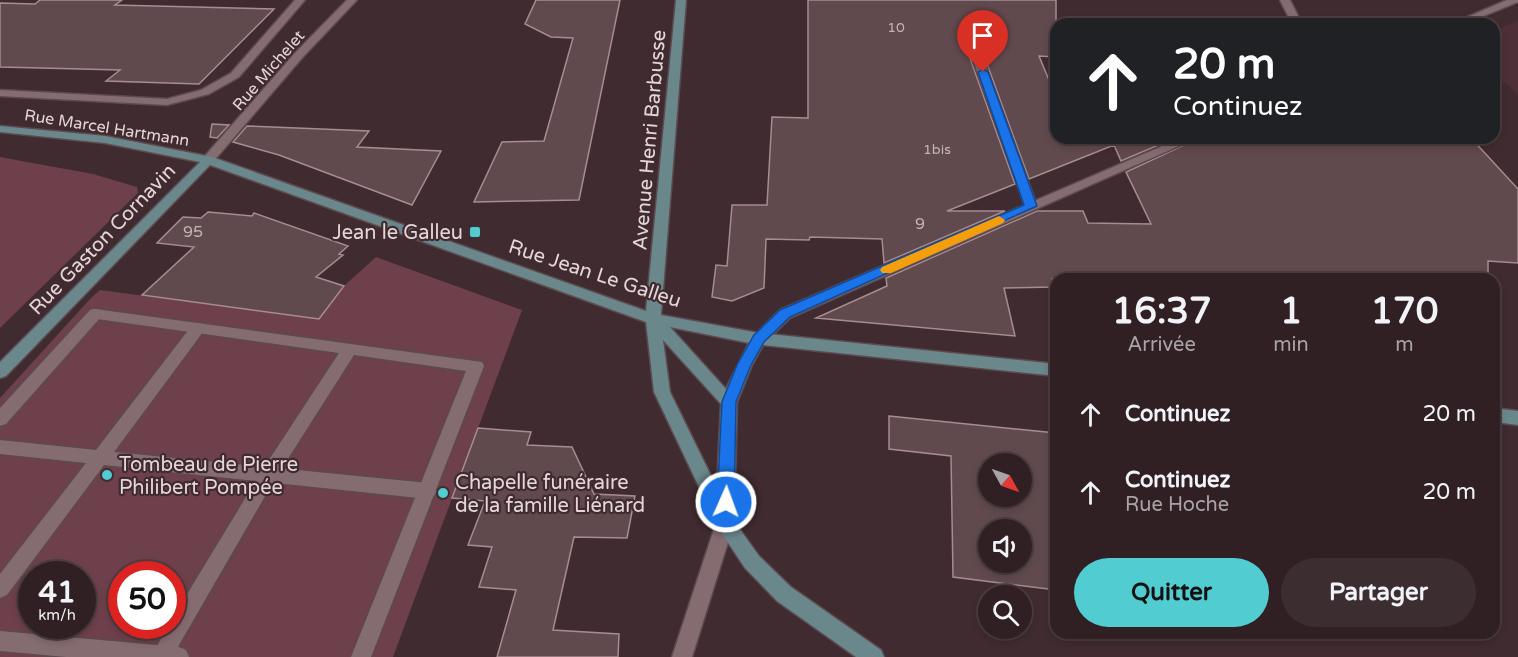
<!DOCTYPE html>
<html lang="fr">
<head>
<meta charset="utf-8">
<style>
	:root { --surface:#302024; --page:#3c2d31; --text:#f1f3f6; --muted:#a8a3a6; --line:#4b3e41; --accent:#51ccd1 }
	body { margin:0; font-family:"Varela Round",sans-serif; background:var(--page); color:var(--text); height:100vh; display:flex; flex-direction:column; font-size:22px; white-space:nowrap }
	* { box-sizing:border-box; margin:0 }
	p { font-size:20px; color:var(--muted) }
	.icon { flex:none; width:33px; height:33px; fill:none; stroke:currentColor; stroke-width:2; stroke-linecap:round; stroke-linejoin:round }
	.map { position:relative; flex:1; overflow:hidden }
	.details { position:absolute; left:1050px; top:273px; width:450px; height:366px; display:flex; flex-direction:column; background:var(--surface); border-radius:18px; box-shadow:0 3px 9px #0003,0 0 0 2px var(--line) }
	.details>* { flex:none }
	.banner { position:absolute; left:1050px; top:18px; width:450px; height:126px; border-radius:18px; box-shadow:0 3px 9px #0003,0 0 0 2px var(--line); background:#202124; color:#fff; overflow:hidden }
	.needle { width:39px; rotate:130deg }
	.tools { position:absolute; left:978px; top:453px; display:grid; gap:12px }
	.tools a { display:grid; place-items:center; width:54px; height:54px; border-radius:50%; background:var(--surface); box-shadow:0 3px 9px #0003,0 0 0 2px var(--line); font-size:30px }
	.speed { position:absolute; left:18px; top:561px; display:flex; gap:12px; font-size:30px; font-weight:700; text-align:center }
	.speed>* { display:grid; place-content:center; width:78px; height:78px; border-radius:50%; background:var(--surface); box-shadow:0 3px 9px #0003,0 0 0 2px var(--line); line-height:1 }
	.speed small { font-size:15px; font-weight:400 }
	.speed .limit { border:9px solid #d22; background:#fff; color:#111 }
	.pin { position:absolute; display:grid; place-items:center; width:51px; height:51px; color:#fff; margin:-62px -26px; border-radius:50% 50% 50% 0; rotate:-45deg; box-shadow:0 0 6px #0007 }
	.pin .icon { rotate:45deg }
	.me { position:absolute; width:66px; margin:-33px; rotate:2deg; stroke-linejoin:round; filter:drop-shadow(0 0 4px #0008) }
	.turn { display:flex; align-items:center; gap:21px; height:126px; padding:0 24px; font-size:27px }
	.turn .icon { width:78px; height:78px; stroke-width:2.5 }
	.turn b { display:block; font-size:42px; line-height:51px }
	.eta { display:flex; justify-content:space-evenly; align-items:center; height:102px; text-align:center }
	.eta b { font-size:36px; font-weight:800; line-height:42px }
	.cta { display:flex; gap:12px; margin-top:auto; padding:12px 24px }
	.cta a { flex:1; height:69px; border-radius:36px; background:var(--accent); color:#111; font-size:24px; font-weight:800; line-height:69px; text-align:center }
	.cta a+a { background:var(--page); color:var(--text) }
	ul { padding:0; list-style:none }
	li { display:flex; align-items:center; gap:18px; height:78px; padding:0 24px }
	li div { flex:1 }
	li b { display:block; font-size:22px }
	li em { font-style:normal }
	.map>svg:first-child { display:block }
	.built { fill:#4d3037 }
	.green { fill:#6e404b; fill-rule:evenodd }
	.building { fill:#614a4e; stroke:#a78c91; stroke-width:1.5; fill-rule:evenodd }
	.lines { fill:none; stroke-linecap:round; stroke-linejoin:round }
	.lane-casing { stroke:#5b4a4e; stroke-width:3 }
	.street-casing { stroke:#5b4a4e; stroke-width:3 }
	.secondary-casing { stroke:#5b4a4e; stroke-width:3 }
	.lane { fill:#856c71; fill-rule:evenodd }
	.street { fill:#856c71; fill-rule:evenodd }
	.secondary { fill:#6a878c; fill-rule:evenodd }
	.route { fill:#1a73e8; stroke:#114b97; stroke-width:1.5 }
	.slow { fill:#f59e0b }
	.poi-dot { fill:#51ccd1; stroke:#402b30; stroke-width:2 }
	.labels { text-anchor:middle; stroke-width:4.5; stroke-linejoin:round; paint-order:stroke }
	.far-number-label { font-size:14px; fill:#c4b3b6 }
	.far-street-label { font-size:16px; fill:#e5d6d9; stroke:#402b30 }
	.number-label { font-size:16px; fill:#c4b3b6 }
	.street-label { font-size:20px; fill:#e5d6d9; stroke:#402b30 }
	.poi-label { font-size:20px; fill:#e5d6d9; stroke:#402b30; text-anchor:start }
</style>
</head>
<body>
<div class="map">
<svg width="1518" height="657" viewBox="0 0 1518 657">
	<rect width="100%" height="100%" fill="#402b30"/>
	<path class="built" d="M1518,21V95L1506,83L1494,82V31Z"/>
	<path class="green" d="M0,157L93,174L137,187L138,193L0,328Z
		M376,257L522,310L393,657H0V398L91,298L100,290L319,319L344,286ZM32,574H82V626H32ZM122,574H172V626H122Z"/>
	<path class="building" d="M40,0H122L115,5L274,9L199,84L106,81L120,70L0,67V3L35,4Z
		M536,0H620L579,200L474,202L502,142L544,141L573,38L551,37L525,24Z
		M808,0H1056V57L1039,56L1056,97V138H1175L1121,161L1114,145L1029,179L975,31L967,27L961,33L1015,184L947,211H1005L884,263L882,239L810,237L809,240L766,239L764,288L732,301L712,297L716,265L727,266L732,205H767L772,117L808,118Z
		M212,124L229,125L217,138L210,137Z
		M247,126L369,131L357,147L441,151L412,205L279,155L233,142Z
		M1199,138H1471L1518,189V263L1488,261V279H1190L1189,276L1125,272L1127,279H1052L1054,287L1004,288L1015,336L816,318L887,286L886,278L1037,211H1083L1088,223L1151,224L1126,172Z
		M208,212L252,216L254,213L348,246L339,254L343,255L316,277L344,286L319,319L142,295L194,247L157,243L183,217L201,218Z
		M889,416L1056,433V590L953,577L951,456L889,449ZM988,464H1022V496H988ZM988,530H1022V562H988Z
		M478,428L531,432L527,445L572,447L594,494L635,496L627,538L574,537L553,630L619,634L618,657H497L516,590L479,587L492,547L468,545L485,501L452,498Z"/>
	<g class="lines">
		<g class="lane-casing">
			<path id="lane" d="M295,0H305L239,77L209,94L167,105L0,96V90L167,99L201,90L231,73Z
				M968,29L973,32L1037,206L1036,209L1031,210L1025,206L963,32Z
				M95,309L100,310L102,314L100,318L6,424L0,426V408L90,310Z
				M198,323L203,324L205,328L203,332L114,452L428,483L434,486L437,491L434,496L428,499L104,465L7,595L0,598V574L86,463L0,454V440L96,450L193,324Z
				M0,631L179,647L186,650L189,657H66L0,651Z"/>
		</g>
		<g class="street-casing">
			<path id="street" d="M347,0H357L302,58L212,163H204V157L294,54Z
				M1280,0H1290L1302,24H1292Z
				M1507,0H1518V2L1464,24H1451Z
				M1181,138H1197L790,318L764,343H754L751,339L780,310Z
				M95,309L482,362L484,366L371,657H351L466,371L354,355L275,479L172,657H151L168,626H172V619L263,469L339,353L90,318L88,314L90,310Z
				M725,515L731,517L734,523L692,657H672L716,523L719,517Z"/>
		</g>
		<g class="secondary-casing">
			<path id="secondary" d="M676,0H686L661,315L759,333L1056,364V376L763,345L752,365L737,402L734,521L759,556L791,587L881,650L884,657H856L777,601L745,568L719,529L654,392L646,322L210,165L6,376L0,378V362L200,162L105,143L0,132V126L105,136L212,157L646,311ZM670,327L749,343L726,389ZM663,340L721,404L717,488L670,392Z
				M1494,408L1518,411V425L1494,422Z"/>
		</g>
		<use href="#lane" class="lane"/>
		<use href="#street" class="street"/>
		<use href="#secondary" class="secondary"/>
	</g>
	<path class="route" d="M983,69L988,72L1037,206L790,317L764,342L751,365L736,402L734,502L731,508L726,510L720,508L717,502L722,402L737,365L754,335L780,310L1024,205L978,72Z"/>
	<path class="slow" d="M999,216L1005,220L1003,223L891,273H882L880,270L882,267Z"/>
	<g class="poi-dot">
		<rect x="469" y="226" width="12" height="12" rx="3"/>
		<circle cx="107" cy="475" r="6"/>
		<circle cx="443" cy="493" r="6"/>
	</g>
	<g class="labels">
		<g class="far-number-label">
			<text x="896" y="32">10</text>
			<text x="937" y="154">1bis</text>
		</g>
		<g class="far-street-label">
			<text transform="translate(268 70) rotate(-49)" y="6">Rue Michelet</text>
			<text transform="translate(107 127) rotate(9)" y="6">Rue Marcel Hartmann</text>
		</g>
		<g class="number-label">
			<text x="920" y="229">9</text>
			<text x="193" y="237">95</text>
		</g>
		<g class="street-label">
			<text transform="translate(649 140) rotate(-85)" y="7">Avenue Henri Barbusse</text>
			<text transform="translate(102 239) rotate(-46)" y="7">Rue Gaston Cornavin</text>
			<text transform="translate(595 273) rotate(18)" y="7">Rue Jean Le Galleu</text>
		</g>
		<g class="poi-label">
			<text x="463" y="239" text-anchor="end">Jean le Galleu</text>
			<text x="119" y="471">Tombeau de Pierre<tspan x="119" dy="23">Philibert Pompée</tspan></text>
			<text x="455" y="489">Chapelle funéraire<tspan x="455" dy="23">de la famille Liénard</tspan></text>
		</g>
	</g>
</svg>
<div class="tools">
<a><svg class="needle" viewBox="-14 -14 28 28"><path d="M0-13l5 13h-10z" fill="#e53935"/><path d="M0 13l5-13h-10z" fill="#a8a3a6"/></svg></a>
<a><svg class="icon" aria-label="sound" viewBox="0 0 24 24"><path d="M4 9h4l5-4v14l-5-4H4zM17 9q2 3 0 6"/></svg></a>
<a><svg class="icon" aria-label="search" viewBox="0 0 24 24"><circle cx="10" cy="10" r="6"/><path d="M15 15l6 6"/></svg></a>
</div>
<div class="speed"><div>41<small>km/h</small></div><div class="limit">50</div></div>
<div class="pin" style="left:983px;top:72px;background:#d93025"><svg class="icon" aria-label="arrive" viewBox="0 0 24 24"><path d="M6 21V4h12l-3 4 3 4H6"/></svg></div>
<svg class="me" style="left:726px;top:502px" viewBox="-20 -20 40 40"><circle r="17" fill="#1a73e8" stroke="#fff" stroke-width="3"/><path d="M0-11L8 9 0 5-8 9z" fill="#fff"/></svg>
<div class="banner">
<div class="turn"><svg class="icon" aria-label="ahead" viewBox="0 0 24 24"><path d="M12 20V5M6 11l6-6 6 6"/></svg><div><b>20 m</b>Continuez</div></div>
</div>
<section class="details">
<div class="eta">
<div><b>16:37</b><p>Arrivée</p></div>
<div><b>1</b><p>min</p></div>
<div><b>170</b><p>m</p></div>
</div>
<ul>
<li><svg class="icon" aria-label="ahead" viewBox="0 0 24 24"><path d="M12 20V5M6 11l6-6 6 6"/></svg><div><b>Continuez</b></div><em>20 m</em></li>
<li><svg class="icon" aria-label="ahead" viewBox="0 0 24 24"><path d="M12 20V5M6 11l6-6 6 6"/></svg><div><b>Continuez</b><p>Rue Hoche</p></div><em>20 m</em></li>
</ul>
<div class="cta"><a>Quitter</a><a>Partager</a></div>
</section>
</div>
</body>
</html>
